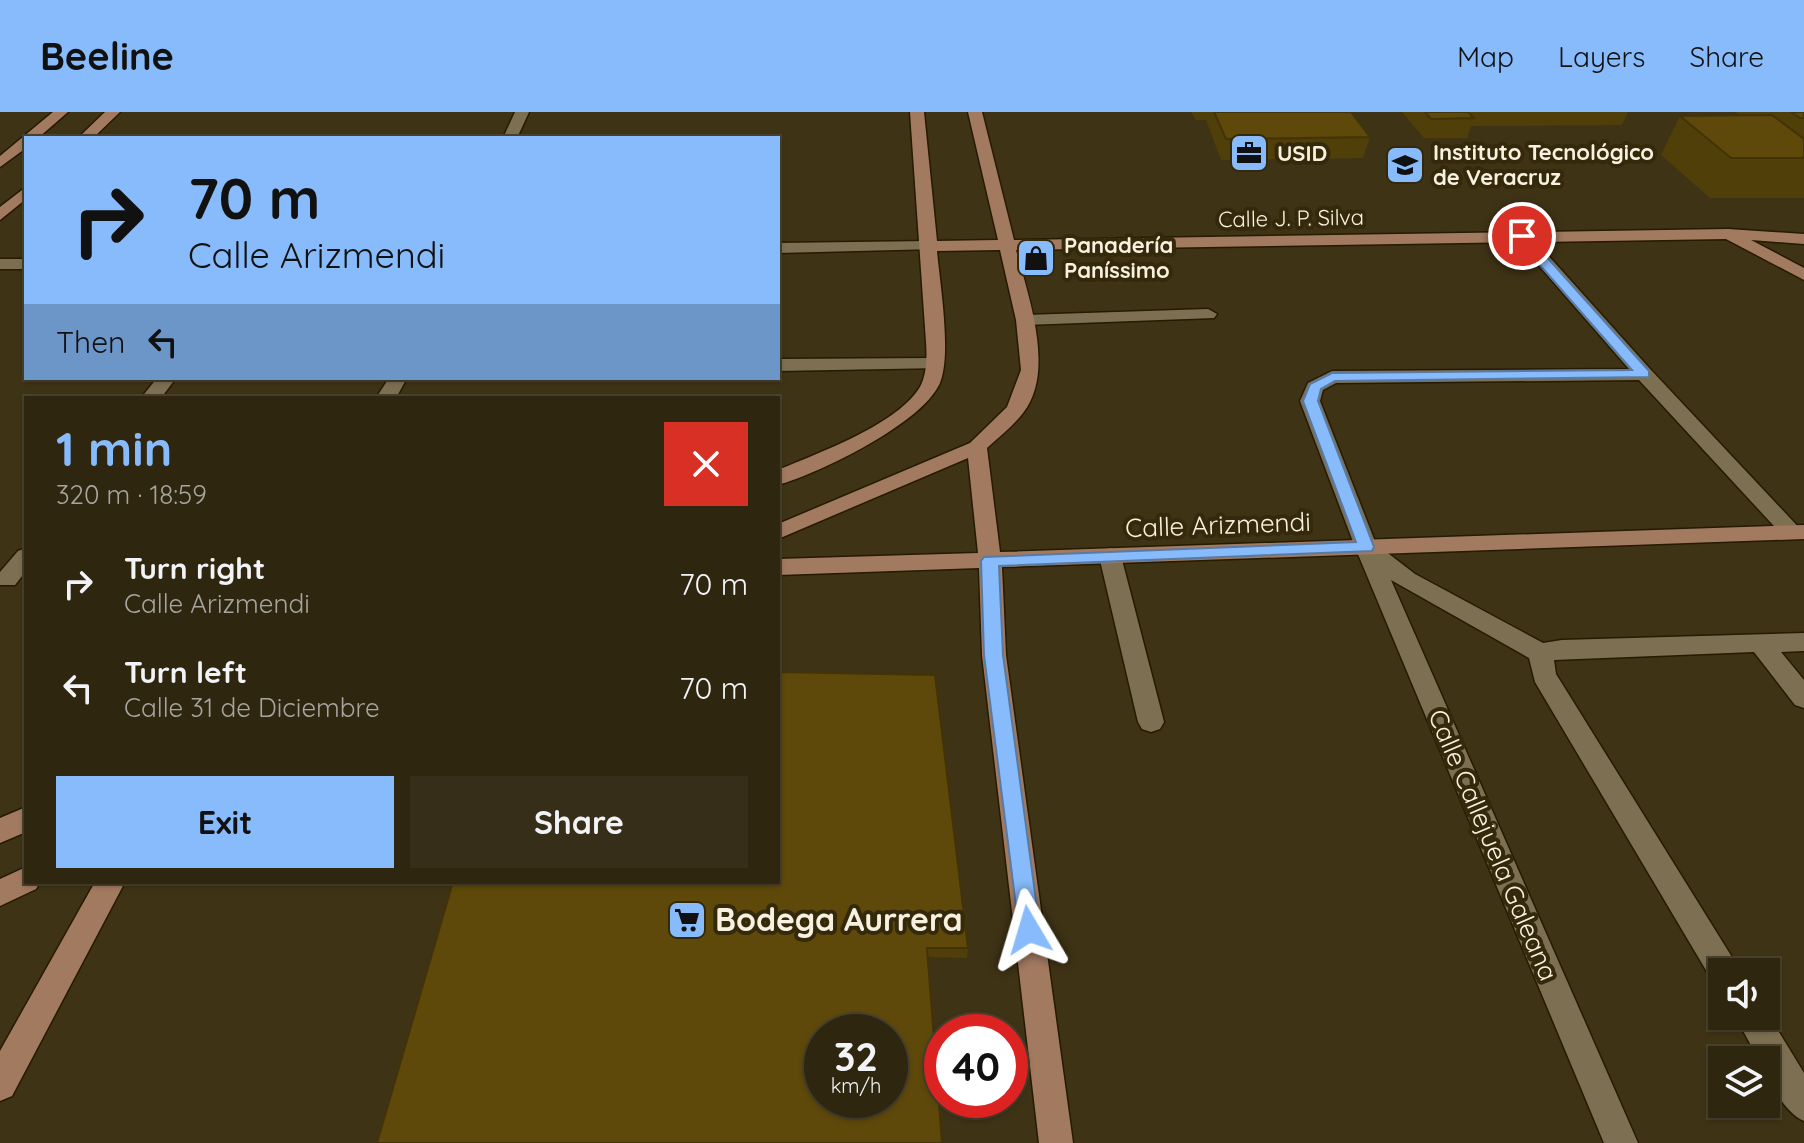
<!DOCTYPE html>
<html lang="en">
<head>
<meta charset="utf-8">
<style>
	:root { --surface:#2f2610; --page:#372e19; --text:#f1f3f6; --muted:#a7a59f; --line:#4a4330; --accent:#87bbfb }
	body { margin:0; font-family:Quicksand,sans-serif; background:var(--page); color:var(--text); height:100vh; display:flex; flex-direction:column; font-size:30px; white-space:nowrap }
	* { box-sizing:border-box; margin:0 }
	p { font-size:26px; color:var(--muted) }
	.icon { flex:none; width:44px; height:44px; fill:none; stroke:currentColor; stroke-width:2; stroke-linecap:round; stroke-linejoin:round }
	.map { position:relative; flex:1; overflow:hidden }
	.details { position:absolute; left:24px; top:284px; width:756px; height:488px; display:flex; flex-direction:column; background:var(--surface); border-radius:0px; box-shadow:0 2px 6px #0004,0 0 0 2px var(--line) }
	.details>* { flex:none }
	.guide { position:absolute; left:24px; top:24px; width:756px; height:244px; border-radius:0px; box-shadow:0 2px 6px #0004,0 0 0 2px var(--line); background:#87bbfb; color:#111; overflow:hidden }
	.controls { position:absolute; left:1708px; top:846px; display:grid; gap:16px }
	.controls a { display:grid; place-items:center; width:72px; height:72px; border-radius:0px; background:var(--surface); box-shadow:0 2px 6px #0004,0 0 0 2px var(--line); font-size:40px }
	.speed { position:absolute; left:804px; top:902px; display:flex; gap:16px; font-size:40px; font-weight:700; text-align:center }
	.speed>* { display:grid; place-content:center; width:104px; height:104px; border-radius:50%; background:var(--surface); box-shadow:0 2px 6px #0004,0 0 0 2px var(--line); line-height:1 }
	.speed small { font-size:20px; font-weight:400 }
	.speed .limit { border:12px solid #d22; background:#fff; color:#111 }
	.pin { position:absolute; display:grid; place-items:center; width:68px; height:68px; color:#fff; margin:-34px; border:4px solid #fff; border-radius:50%; box-shadow:0 2px 8px #0007 }
	.me { position:absolute; width:88px; margin:-44px; rotate:353deg; stroke-linejoin:round; filter:drop-shadow(0 0 6px #0008) }
	.turn { display:flex; align-items:center; gap:28px; height:168px; padding:0 32px; font-size:36px }
	.turn .icon { width:104px; height:104px; stroke-width:2.5 }
	.turn b { display:block; font-size:56px; line-height:68px }
	.then { display:flex; align-items:center; height:76px; padding:0 32px; background:#0003; gap:16px; font-size:30px }
	.round { display:grid; place-items:center; flex:none; width:84px; height:84px; border-radius:0px; background:var(--page) }
	.headline { display:flex; align-items:center; justify-content:space-between; height:136px; padding:0 32px }
	h1 { font-size:48px; font-weight:700; line-height:60px; color:var(--accent) }
	.button { display:flex; gap:16px; margin-top:auto; padding:16px 32px }
	.button a { flex:1; height:92px; border-radius:0px; background:var(--accent); color:#111; font-size:32px; font-weight:700; line-height:92px; text-align:center }
	.button a+a { background:var(--page); color:var(--text) }
	ul { padding:0; list-style:none }
	li { display:flex; align-items:center; gap:24px; height:104px; padding:0 32px }
	li div { flex:1 }
	li b { display:block; font-size:30px }
	li em { font-style:normal }
	header { display:flex; align-items:center; gap:48px; box-sizing:border-box; height:112px; padding:0 40px; background:var(--accent); color:#111 }
	header strong { font-size:38px }
	nav { display:flex; gap:44px; margin-inline-start:auto; font-size:28px }
	.map>svg:first-child { display:block }
	.lines { fill:none; stroke-linecap:round; stroke-linejoin:round }
	.street-casing { stroke:#261a00; stroke-width:3 }
	.secondary-casing { stroke:#261a00; stroke-width:3 }
	.street { fill:#7d7052; fill-rule:evenodd }
	.secondary { fill:#a27a60; fill-rule:evenodd }
	.wall { fill:#513f09 }
	.building { fill:#5e490b; stroke:#423308; stroke-width:2; fill-rule:evenodd }
	.route { fill:#87bbfb; stroke:#587aa3; stroke-width:2 }
	.labels { text-anchor:middle; stroke-width:8; stroke-linejoin:round; paint-order:stroke }
	.far-poi-label { font-size:22px; font-weight:bold; fill:#f8f1e0; stroke:#35290b; text-anchor:start }
	.far-street-label { font-size:22px; fill:#f8f1e0; stroke:#35290b }
	.street-label { font-size:26px; fill:#f8f1e0; stroke:#35290b }
	.near-poi-label { font-size:32px; font-weight:bold; fill:#f8f1e0; stroke:#35290b; text-anchor:start }
</style>
</head>
<body>
<header>
<strong>Beeline</strong>
<nav><a>Map</a><a>Layers</a><a>Share</a></nav>
</header>
<div class="map">
<svg width="1804" height="1031" viewBox="0 0 1804 1031">
	<rect width="100%" height="100%" fill="#3f3316"/>
	<g class="lines">
		<g class="street-casing">
			<path id="street" d="M515,0H529L517,26H503Z
				M1522,119L1528,121L1651,258L1804,421L1801,426H1785L1639,268L1336,271L1323,278L1320,289L1376,432L1415,462L1543,531L1562,528L1804,521V539L1781,540L1804,568V596L1795,593L1754,540L1554,548L1556,562L1735,850L1740,860H1722V874L1713,870L1535,570L1529,546L1391,468L1638,1031H1604L1355,435L1300,289L1308,271L1332,259L1629,257L1516,127L1514,124Z
				M930,129L938,134L936,137L778,141V131Z
				M0,147H26V157H0Z
				M1208,197L1217,202L1214,206L1025,213L1016,208L1025,203Z
				M935,246L942,248L944,252L942,256L778,259V247Z
				M157,266H176L161,286H141Z
				M389,266H407L396,286H376Z
				M26,436V459L15,473H0V460L18,439Z
				M1110,436L1118,439L1121,444L1164,610L1160,617L1151,620L1142,617L1138,610L1099,444L1102,439Z
				M1766,899L1804,961V1009C1785,1001 1766,969 1766,948H1759L1735,904H1766Z"/>
		</g>
		<g class="secondary-casing">
			<path id="secondary" d="M53,0H68L38,26H26V36L0,55V44Z
				M105,0H120L93,26H78Z
				M910,0H924L937,129L998,128L968,0H982L1014,128L1728,117L1804,122V132L1751,128L1804,156V168L1726,127L1016,138C1028,183 1056,260 1023,301C1013,314 999,325 987,336L1000,440L1804,413V427L1002,455L1006,543L1073,1031H1039L982,543L979,456L778,463V447L978,441L968,346L778,427V412L970,331L1007,295L1021,258L1016,208L1000,138L937,139C940,172 951,238 941,268C928,309 818,362 778,373V358C818,341 900,312 921,273C927,260 927,244 926,230Z
				M26,75V87L0,108V95Z
				M26,695V720L0,731V706Z
				M26,755V770H40L36,777L0,794V767Z
				M95,770H125L12,984L0,989V939Z"/>
		</g>
		<use href="#street" class="street"/>
		<use href="#secondary" class="secondary"/>
	</g>
	<path class="wall" d="M1191,0H1351L1370,25L1363,46L1221,48L1206,8H1196Z
		M1402,0H1628L1622,13L1471,14L1467,26H1424Z
		M1736,0H1804V86H1710L1661,43L1680,4H1741Z
		M453,770L968,836L967,846L928,845Z"/>
	<path class="building" d="M1214,0H1351L1370,25L1226,27Z
		M1425,0H1468L1474,6L1431,7Z
		M1791,0H1804V6H1800Z
		M1772,3L1804,27V46H1731L1680,4Z
		M778,560L935,563L968,836H927L942,1031H377L453,770H778ZM822,920H890V988H822Z"/>
	<path class="route" d="M1517,122H1526L1649,259V265L1335,269L1321,277L1318,289L1374,435L1372,439L999,454L1003,543L1040,818L1037,825L1029,828L1020,825L984,543L981,449L984,445L1356,430L1303,289L1310,272L1332,261L1632,258L1517,127Z"/>
	<defs>
		<g id="office-square" transform="scale(2)"><rect x="-9" y="-9" width="18" height="18" rx="4" fill="#87bbfb" stroke="#35290b"/><path d="M-6-3h4V-5.5h4V-3h4V5H-6ZM-1-4.5V-3h2v-1.5ZM-6 0V1H6V0Z" fill="#111"/></g>
		<g id="university-square" transform="scale(2)"><rect x="-9" y="-9" width="18" height="18" rx="4" fill="#87bbfb" stroke="#35290b"/><path d="M0-5L7-2L0 1L-7-2ZM-4 1L0 2.5L4 1V4Q0 6-4 4Z" fill="#111"/></g>
		<g id="shop-square" transform="scale(2)"><rect x="-9" y="-9" width="18" height="18" rx="4" fill="#87bbfb" stroke="#35290b"/><path d="M-5-2.5h2.3a2.7 3.5 0 0 1 5.4 0H5L5.5 6h-11ZM-1.5-2.5h3a1.5 2.3 0 0 0-3 0Z" fill="#111"/></g>
		<g id="supermarket-square" transform="scale(2)"><rect x="-9" y="-9" width="18" height="18" rx="4" fill="#87bbfb" stroke="#35290b"/><path d="M-6-5.5h2.5l.6 2H6L4.5 2H-2.5L-4.4-4H-6ZM-1.5 3.2a1.3 1.3 0 1 0 .1 0ZM3 3.2a1.3 1.3 0 1 0 .1 0Z" fill="#111"/></g>
	</defs>
	<g fill-rule="evenodd">
		<use href="#office-square" x="1249" y="41"/>
		<use href="#university-square" x="1405" y="53"/>
		<use href="#shop-square" x="1036" y="146"/>
		<use href="#supermarket-square" x="687" y="808"/>
	</g>
	<g class="labels">
		<g class="far-poi-label">
			<text x="1433" y="48">Instituto Tecnológico<tspan x="1433" dy="25">de Veracruz</tspan></text>
			<text x="1277" y="49">USID</text>
			<text x="1064" y="141">Panadería<tspan x="1064" dy="25">Paníssimo</tspan></text>
		</g>
		<g class="far-street-label">
			<text transform="translate(1291 106) rotate(-1)" y="8">Calle J. P. Silva</text>
		</g>
		<g class="street-label">
			<text transform="translate(1218 413) rotate(-2)" y="9">Calle Arizmendi</text>
			<text transform="translate(1493 733) rotate(67)" y="9">Calle Callejuela Galeana</text>
		</g>
		<g class="near-poi-label">
			<text x="715" y="819">Bodega Aurrera</text>
		</g>
	</g>
</svg>
<div class="controls">
<a><svg class="icon" aria-label="sound" viewBox="0 0 24 24"><path d="M4 9h4l5-4v14l-5-4H4zM17 9q2 3 0 6"/></svg></a>
<a><svg class="icon" aria-label="layers" viewBox="0 0 24 24"><path d="M12 4l9 5-9 5-9-5zM3 14l9 5 9-5"/></svg></a>
</div>
<div class="speed"><div>32<small>km/h</small></div><div class="limit">40</div></div>
<div class="pin" style="left:1522px;top:124px;background:#d93025"><svg class="icon" aria-label="arrive" viewBox="0 0 24 24"><path d="M6 21V4h12l-3 4 3 4H6"/></svg></div>
<svg class="me" style="left:1029px;top:818px" viewBox="-20 -20 40 40"><path d="M0-17L14 15 0 8-14 15z" fill="#87bbfb" stroke="#fff" stroke-width="4"/></svg>
<div class="guide">
<div class="turn"><svg class="icon" aria-label="right" viewBox="0 0 24 24"><path d="M7 20v-9h11M14 6l5 5-5 5"/></svg><div><b>70 m</b>Calle Arizmendi</div></div>
<div class="then">Then<svg class="icon" aria-label="left" viewBox="0 0 24 24"><path d="M17 20v-9H6M10 6l-5 5 5 5"/></svg></div>
</div>
<section class="details">
<div class="headline"><div><h1>1 min</h1><p>320 m · 18:59</p></div><a class="round" style="background:#d93025;color:#fff"><svg class="icon" aria-label="close" viewBox="0 0 24 24"><path d="M6 6l12 12M18 6L6 18"/></svg></a></div>
<ul>
<li><svg class="icon" aria-label="right" viewBox="0 0 24 24"><path d="M7 20v-9h11M14 6l5 5-5 5"/></svg><div><b>Turn right</b><p>Calle Arizmendi</p></div><em>70 m</em></li>
<li><svg class="icon" aria-label="left" viewBox="0 0 24 24"><path d="M17 20v-9H6M10 6l-5 5 5 5"/></svg><div><b>Turn left</b><p>Calle 31 de Diciembre</p></div><em>70 m</em></li>
</ul>
<div class="button"><a>Exit</a><a>Share</a></div>
</section>
</div>
</body>
</html>
